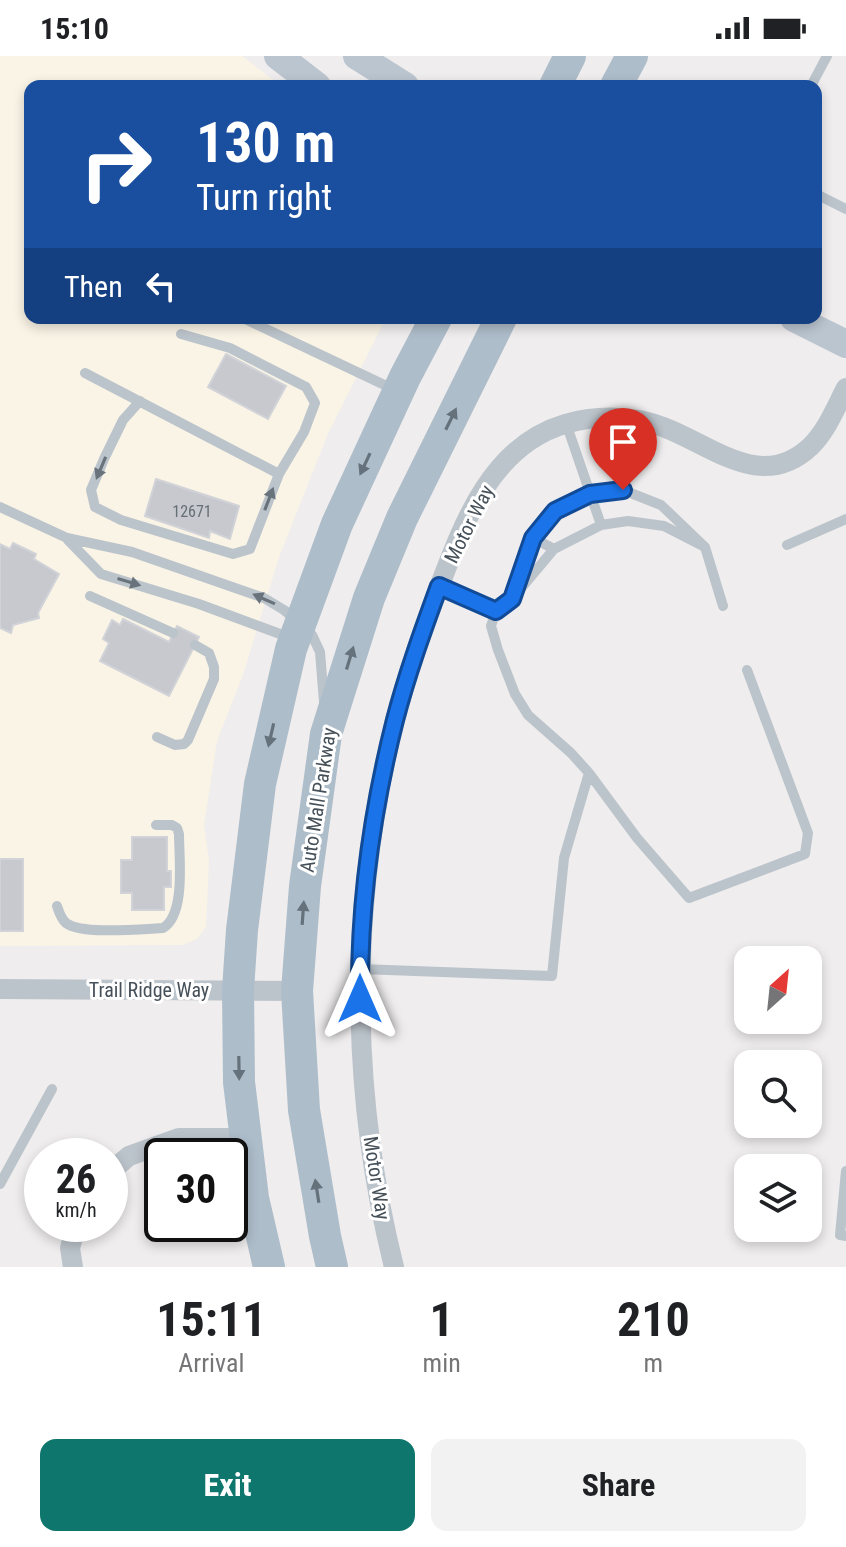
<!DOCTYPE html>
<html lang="en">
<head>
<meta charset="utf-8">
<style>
	:root { --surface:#fff; --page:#f2f2f2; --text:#202124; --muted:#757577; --accent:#0f766e }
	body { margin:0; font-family:"Roboto Condensed",sans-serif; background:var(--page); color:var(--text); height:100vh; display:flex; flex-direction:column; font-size:30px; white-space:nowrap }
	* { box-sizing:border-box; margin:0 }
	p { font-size:26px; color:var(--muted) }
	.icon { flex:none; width:44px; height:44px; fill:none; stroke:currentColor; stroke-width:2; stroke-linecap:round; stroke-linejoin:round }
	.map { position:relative; height:1211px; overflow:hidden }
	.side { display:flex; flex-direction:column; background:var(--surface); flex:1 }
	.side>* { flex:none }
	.banner { position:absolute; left:24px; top:24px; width:798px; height:244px; border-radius:16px; box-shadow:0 4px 12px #0003; background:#1a4fa0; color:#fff; overflow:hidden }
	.needle { width:52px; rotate:27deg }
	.tools { position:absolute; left:734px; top:890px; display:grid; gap:16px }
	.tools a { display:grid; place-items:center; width:88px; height:88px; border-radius:16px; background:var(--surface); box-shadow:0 4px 12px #0003; font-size:40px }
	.speed { position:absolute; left:24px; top:1082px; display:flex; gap:16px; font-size:40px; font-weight:700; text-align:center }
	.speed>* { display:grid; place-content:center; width:104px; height:104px; border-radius:50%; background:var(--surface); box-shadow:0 4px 12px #0003; line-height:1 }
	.speed small { font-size:20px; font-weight:400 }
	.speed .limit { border:4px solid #111; border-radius:12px; background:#fff; color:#111 }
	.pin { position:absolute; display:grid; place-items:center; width:68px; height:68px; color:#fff; margin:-82px -34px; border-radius:50% 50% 50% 0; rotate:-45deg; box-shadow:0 0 8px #0007 }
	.pin .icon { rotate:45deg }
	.me { position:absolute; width:88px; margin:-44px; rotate:0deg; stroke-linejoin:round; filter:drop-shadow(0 0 6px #0008) }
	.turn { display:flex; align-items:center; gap:28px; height:168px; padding:0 40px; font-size:36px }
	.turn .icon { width:104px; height:104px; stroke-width:2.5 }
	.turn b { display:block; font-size:56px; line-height:68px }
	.then { display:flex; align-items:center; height:76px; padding:0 40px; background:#0003; gap:16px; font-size:30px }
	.eta { display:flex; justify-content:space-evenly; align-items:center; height:136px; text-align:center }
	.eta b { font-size:48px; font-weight:700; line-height:56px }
	.primary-button { display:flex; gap:16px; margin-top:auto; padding:16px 40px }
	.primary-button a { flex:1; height:92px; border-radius:16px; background:var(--accent); color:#fff; font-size:32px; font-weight:700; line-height:92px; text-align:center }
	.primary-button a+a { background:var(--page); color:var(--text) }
	.status { display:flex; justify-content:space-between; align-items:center; height:56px; padding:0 40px; background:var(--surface); direction:ltr }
	.status svg { height:22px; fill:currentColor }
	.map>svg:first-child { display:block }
	.commercial { fill:#faf4e6 }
	.building { fill:#c7c9cf; stroke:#d1d3d8; stroke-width:2 }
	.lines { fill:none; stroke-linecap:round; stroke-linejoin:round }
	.lane { stroke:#bcc4cb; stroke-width:10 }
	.street { stroke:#bcc4cb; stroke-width:20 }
	.secondary { stroke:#bbc5d0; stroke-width:28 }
	.primary { stroke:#aebdca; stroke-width:32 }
	.oneway { fill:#65717b }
	.oneway2 { fill:#69737b }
	.route-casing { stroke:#114b97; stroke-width:20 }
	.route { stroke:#1a73e8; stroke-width:14 }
	.labels { text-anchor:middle; stroke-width:6; stroke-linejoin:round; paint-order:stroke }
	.number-label { font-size:16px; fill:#666e76 }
	.street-label { font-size:20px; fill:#465059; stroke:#fff }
</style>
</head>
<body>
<div class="status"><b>15:10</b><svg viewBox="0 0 49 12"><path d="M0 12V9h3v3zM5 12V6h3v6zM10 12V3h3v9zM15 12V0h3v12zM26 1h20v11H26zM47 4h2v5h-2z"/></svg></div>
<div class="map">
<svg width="846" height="1211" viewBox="0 0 846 1211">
	<rect width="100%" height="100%" fill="#efeded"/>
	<path class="commercial" d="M0,0H242L281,30H30V262H386L327,380L279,501L243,619L217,685L204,769L209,805L206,871L197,883L182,889L0,890Z"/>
	<path class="building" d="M226,298L286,330L268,363L208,331Z
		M156,423L239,450L230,483L210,475L209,482L145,460Z
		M13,487L36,498L34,503L59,518L38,557L39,562L13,569L11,577L0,572V488L10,493Z
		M123,563L169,586L177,570L199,581L169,640L100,605L109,587L103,583L112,564L120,569Z
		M132,781H167V815H171V831H164V854H132V837H121V804H132Z
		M0,803H23V875H0Z"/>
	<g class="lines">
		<path class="lane" d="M811,30L827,0
			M816,138L846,153
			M243,262L393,333
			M85,317L279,418
			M140,345L123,364L104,403L91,434L95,451L121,464L233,498L250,493L279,418L304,376L315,347L306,331L230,292L181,278
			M566,367L601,469
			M0,451L67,482L132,496L264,542L284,554L300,567L312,579L320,596L324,646
			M533,482L554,493
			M68,484L101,518L199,548L291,582
			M787,489L846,463
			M705,491L664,470L628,465L601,469L554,493L512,543L496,555L491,570L498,594L515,638L528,659L571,697L589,717L637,782L689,842L805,798L808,777L747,614
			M439,530L496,555
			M515,534L533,482L555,455L590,438L623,434L661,449L705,491L723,550
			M90,540L173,577
			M157,681L175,689L184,688L188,684L214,623V611L209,597L195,589
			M57,850C59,856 61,863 66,867C81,879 142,873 163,872C186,858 179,802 179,778L177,772L172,769H156
			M360,913L552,920L564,802L589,717
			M846,1115L840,1179L846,1180
			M0,1128L52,1033"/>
		<path class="street" d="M0,933L297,935
			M110,1116L129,1100L179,1082H246
			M73,1211L70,1192L77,1168
			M394,1211C349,1031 349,843 395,664C407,619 422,576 438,534C463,468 491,390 565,368C595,359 635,359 663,371C712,389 762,437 811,390C827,374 836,351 846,332"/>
		<path class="secondary" d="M278,0L317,30
			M357,0L405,30
			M794,262L846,288"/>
		<path class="primary" d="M555,30L570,0
			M616,30L632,0
			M269,1211L253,1142L239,1026L238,934L242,874L260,728L291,593L337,468L405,321L436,262
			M332,1211L325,1180L304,1054L297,935L305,830L326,678L369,542L402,462L501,262"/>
	</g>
	<defs><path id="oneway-solid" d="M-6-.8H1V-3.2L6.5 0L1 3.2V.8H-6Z" transform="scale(2)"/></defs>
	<g class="oneway">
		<use href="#oneway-solid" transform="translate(451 363) rotate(-64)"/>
		<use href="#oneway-solid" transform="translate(365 408) rotate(115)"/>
		<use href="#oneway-solid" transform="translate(350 602) rotate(-73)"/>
		<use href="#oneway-solid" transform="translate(271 679) rotate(103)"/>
		<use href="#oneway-solid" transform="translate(303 857) rotate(-86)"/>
		<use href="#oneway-solid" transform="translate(239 1012) rotate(89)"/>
		<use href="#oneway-solid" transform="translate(317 1135) rotate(-99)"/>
	</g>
	<g class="oneway2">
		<use href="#oneway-solid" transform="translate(101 412) rotate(113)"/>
		<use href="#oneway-solid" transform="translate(269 443) rotate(-69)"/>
		<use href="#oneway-solid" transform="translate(129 526) rotate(17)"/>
		<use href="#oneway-solid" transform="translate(264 543) rotate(-156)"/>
	</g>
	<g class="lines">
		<g class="route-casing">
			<path id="route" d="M360,943C359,850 372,755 395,664C407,618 423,574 439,530L496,555L512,543L533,482L555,455L590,438L623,434"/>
		</g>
		<use href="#route" class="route"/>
	</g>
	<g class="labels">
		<g class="number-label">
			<text x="192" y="461">12671</text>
		</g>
		<g class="street-label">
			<text transform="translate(469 468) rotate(-63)" y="7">Motor Way</text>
			<text transform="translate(318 744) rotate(-81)" y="7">Auto Mall Parkway</text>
			<text x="149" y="941">Trail Ridge Way</text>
			<text transform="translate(377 1122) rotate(81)" y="7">Motor Way</text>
		</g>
	</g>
</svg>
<div class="tools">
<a><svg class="needle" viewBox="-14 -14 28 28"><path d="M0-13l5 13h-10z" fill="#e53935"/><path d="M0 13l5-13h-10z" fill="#757577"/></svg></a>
<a><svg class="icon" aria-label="search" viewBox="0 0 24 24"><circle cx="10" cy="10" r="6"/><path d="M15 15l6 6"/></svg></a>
<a><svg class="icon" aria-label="layers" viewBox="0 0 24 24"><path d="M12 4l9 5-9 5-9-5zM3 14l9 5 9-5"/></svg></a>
</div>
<div class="speed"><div>26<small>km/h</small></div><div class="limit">30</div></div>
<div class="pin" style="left:623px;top:434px;background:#d93025"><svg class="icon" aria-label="arrive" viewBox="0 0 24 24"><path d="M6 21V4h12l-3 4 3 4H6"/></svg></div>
<svg class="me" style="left:360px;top:943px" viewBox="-20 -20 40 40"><path d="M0-17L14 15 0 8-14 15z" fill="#1a73e8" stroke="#fff" stroke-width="4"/></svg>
<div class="banner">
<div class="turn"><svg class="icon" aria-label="right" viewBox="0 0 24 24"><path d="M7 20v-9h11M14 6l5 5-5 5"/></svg><div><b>130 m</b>Turn right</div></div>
<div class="then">Then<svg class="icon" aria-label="left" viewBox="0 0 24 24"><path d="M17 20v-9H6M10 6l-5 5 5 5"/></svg></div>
</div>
</div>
<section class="side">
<div class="eta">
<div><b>15:11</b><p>Arrival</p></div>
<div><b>1</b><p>min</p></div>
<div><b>210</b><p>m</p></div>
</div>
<div class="primary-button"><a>Exit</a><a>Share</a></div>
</section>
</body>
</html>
